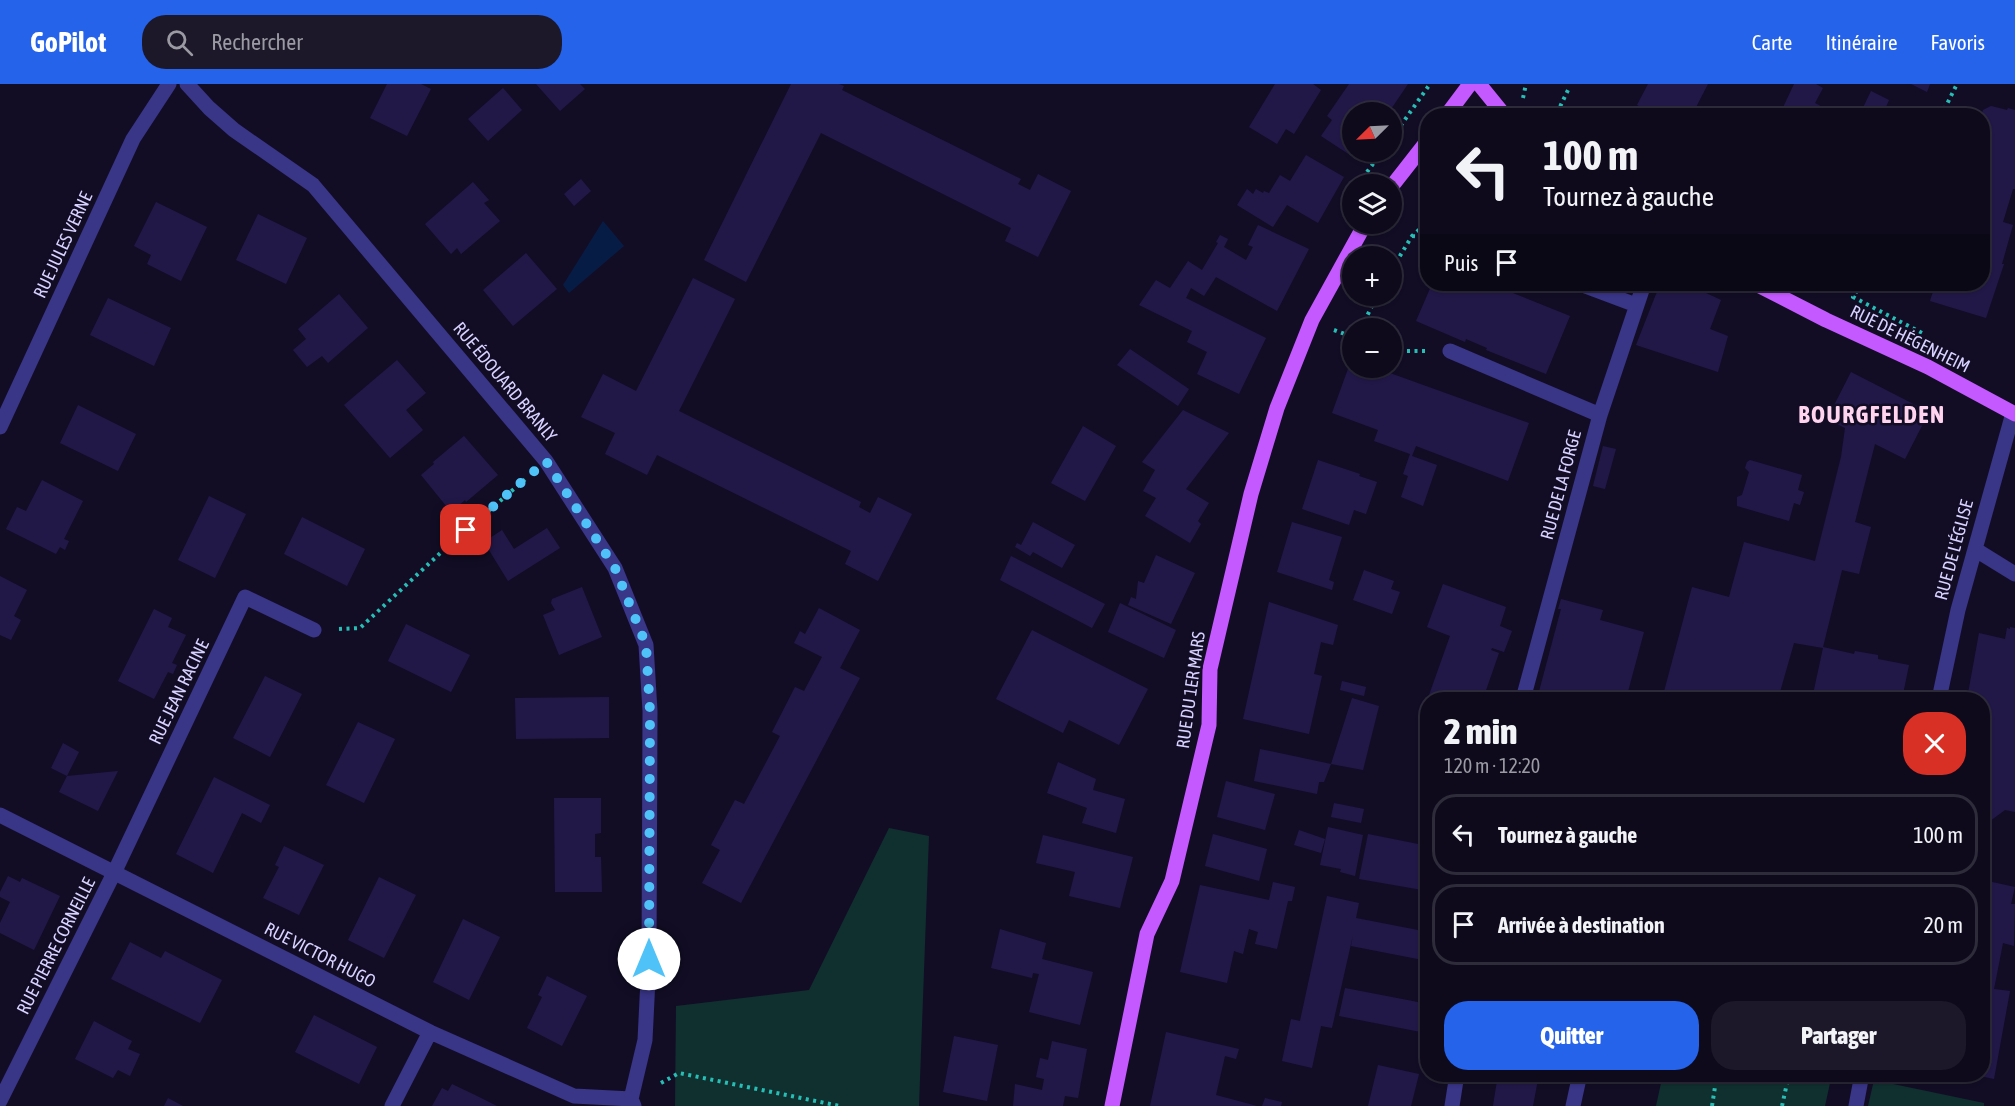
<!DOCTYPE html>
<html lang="fr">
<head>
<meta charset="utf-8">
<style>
	:root { --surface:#0e0a1c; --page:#1c1829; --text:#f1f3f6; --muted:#9b9aa3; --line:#2e2b3b; --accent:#2563eb }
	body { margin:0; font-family:"Asap Condensed",sans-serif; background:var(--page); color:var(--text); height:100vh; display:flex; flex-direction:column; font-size:22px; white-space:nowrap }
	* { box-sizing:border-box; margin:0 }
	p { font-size:20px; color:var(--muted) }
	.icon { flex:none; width:33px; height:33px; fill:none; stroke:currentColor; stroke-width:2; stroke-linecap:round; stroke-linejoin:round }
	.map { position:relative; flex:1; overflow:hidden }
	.details { position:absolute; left:1420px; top:608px; width:570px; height:390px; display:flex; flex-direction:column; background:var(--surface); border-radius:24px; box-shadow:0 2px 4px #0004,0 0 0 2px var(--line) }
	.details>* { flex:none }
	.hud { position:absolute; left:1420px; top:24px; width:570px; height:183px; border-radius:24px; box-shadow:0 2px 4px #0004,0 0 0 2px var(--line); background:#0e0a1c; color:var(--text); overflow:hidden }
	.needle { width:39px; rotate:246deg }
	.tools { position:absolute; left:1342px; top:18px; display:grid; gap:12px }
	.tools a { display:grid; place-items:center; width:60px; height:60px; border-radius:50%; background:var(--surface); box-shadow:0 2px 4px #0004,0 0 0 2px var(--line); font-size:30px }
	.pin { position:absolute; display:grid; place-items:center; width:51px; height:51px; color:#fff; margin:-26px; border-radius:12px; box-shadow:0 3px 9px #0006 }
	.me { position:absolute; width:66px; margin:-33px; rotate:0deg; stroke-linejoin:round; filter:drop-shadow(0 0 4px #0008) }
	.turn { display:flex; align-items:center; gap:21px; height:126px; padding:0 24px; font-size:27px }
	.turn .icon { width:78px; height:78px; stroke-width:2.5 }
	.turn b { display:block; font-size:42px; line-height:51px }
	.then { display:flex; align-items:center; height:57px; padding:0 24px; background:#0003; gap:12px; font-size:22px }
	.round { display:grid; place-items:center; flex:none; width:63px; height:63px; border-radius:24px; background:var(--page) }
	.overview { display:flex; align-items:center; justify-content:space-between; height:102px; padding:0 24px }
	h1 { font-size:36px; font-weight:800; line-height:45px }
	.primary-button { display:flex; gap:12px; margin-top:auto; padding:12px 24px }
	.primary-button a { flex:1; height:69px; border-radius:24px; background:var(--accent); color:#fff; font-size:24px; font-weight:800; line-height:69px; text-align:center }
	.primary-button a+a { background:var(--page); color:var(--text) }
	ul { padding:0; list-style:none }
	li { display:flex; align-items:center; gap:18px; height:81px; margin:0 12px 9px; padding:0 12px; border:3px solid var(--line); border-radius:24px }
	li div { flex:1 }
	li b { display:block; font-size:22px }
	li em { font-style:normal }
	header { display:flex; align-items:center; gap:36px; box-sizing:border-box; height:84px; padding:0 30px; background:var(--accent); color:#fff }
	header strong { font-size:28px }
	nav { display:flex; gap:33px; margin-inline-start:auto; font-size:21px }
	.search { width:420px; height:54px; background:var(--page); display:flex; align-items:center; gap:15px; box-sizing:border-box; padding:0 21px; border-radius:24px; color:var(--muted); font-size:22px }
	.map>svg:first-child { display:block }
	.green { fill:#10302f }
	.water { fill:#071c45 }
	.building { fill:#221848 }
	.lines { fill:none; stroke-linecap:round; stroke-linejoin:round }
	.path { stroke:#27beb6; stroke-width:4; stroke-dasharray:3 4.5; stroke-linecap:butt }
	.minor { stroke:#393587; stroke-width:15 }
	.major { stroke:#c359ff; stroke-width:15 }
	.route { stroke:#4fc3f7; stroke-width:10; stroke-dasharray:0 18 }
	.labels { text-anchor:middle; stroke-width:5; stroke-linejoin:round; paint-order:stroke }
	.street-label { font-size:18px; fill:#d7d2ff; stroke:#120d25 }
	.district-label { font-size:24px; font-weight:bold; letter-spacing:1.5px; fill:#ffd4ef; stroke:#120d25 }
</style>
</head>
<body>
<header>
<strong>GoPilot</strong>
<div class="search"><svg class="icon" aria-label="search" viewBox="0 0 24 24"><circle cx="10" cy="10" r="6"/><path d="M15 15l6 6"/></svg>Rechercher</div>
<nav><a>Carte</a><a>Itinéraire</a><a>Favoris</a></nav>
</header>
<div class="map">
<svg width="2015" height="1022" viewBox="0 0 2015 1022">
	<rect width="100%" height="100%" fill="#120d25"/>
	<path class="green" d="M889,744L929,752L919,1022H675L676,922L809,906Z
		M1663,990H1832L1825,1022H1656Z
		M1874,996L1984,1019V1022H1868Z"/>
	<path class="water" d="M603,137L624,162L569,209L563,201Z"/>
	<path class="building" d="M387,0H421L431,5L407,52L370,34Z
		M536,0H580L585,5L560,27Z
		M791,0H839L844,2L842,6L1021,95L1018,100L1030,106L1038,90L1071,107L1038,173L1005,157L1011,144L821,49L746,198L704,176Z
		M1275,0H1313L1321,6L1294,50L1286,45L1277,60L1249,43Z
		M1349,0H1408L1389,28H1353V68H1362L1356,75L1321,52L1332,36L1327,32Z
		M1648,0H1708L1694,27L1692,26L1689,32H1657L1637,21Z
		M1794,0H1816L1823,4L1815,19L1839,32H1779Z
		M1911,0H1930L1927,8Z
		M503,4L522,26L488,57L468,35Z
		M1871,7L1889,16L1882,32H1859Z
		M1991,22L2007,26L2008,24L2015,26V105H2013L2003,138L2013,141L2002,180H2004L1986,234L1930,217L1935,201H1937V200H1983V32H1981L1983,26Z
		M1750,23L1767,32H1745Z
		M1306,71L1344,93L1318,139L1287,121L1273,143L1237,121L1247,105L1253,110L1256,105L1263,109L1264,107L1269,109L1280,91L1290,97Z
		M581,95L591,107L574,122L564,110Z
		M473,98L489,116L484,119L500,137L461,170L457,164L451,170L425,140Z
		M156,118L207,143L181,197L147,180L151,171L134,162Z
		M258,130L307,154L286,200L236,176Z
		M1258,141L1309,165L1277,227L1216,193L1204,212L1191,204L1186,214L1266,254L1239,310L1197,290L1207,268L1187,258L1192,247L1139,221L1156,196L1170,204L1188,177L1202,186L1218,159L1216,158L1220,151L1228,155L1224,163L1246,176L1253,163L1248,161Z
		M526,169L557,205L513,242L483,206Z
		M693,194L735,215L679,327L861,418L859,423L870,429L878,413L912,430L878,497L845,480L851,467L657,371L647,391L605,370L615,349L581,333L603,290L636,307Z
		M1432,200H1488L1496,203L1498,200H1516L1513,209L1570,232L1546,290L1486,266L1487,264L1466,255L1465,258L1416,237Z
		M1660,200H1687L1721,216L1710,245L1728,252L1718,288L1636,261Z
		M339,210L368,244L328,279L322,272L307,283L293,266L306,255L298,245Z
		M108,214L171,244L154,282L90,251Z
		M1130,265L1189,305L1178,322L1117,281Z
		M1353,271V284H1376L1529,339L1508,397L1416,362L1412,372L1437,381L1423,422L1401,413L1408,392L1403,390L1410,370L1374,357L1378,346L1332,329Z
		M397,276L426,309L406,326L423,346L390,374L344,321Z
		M1851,288L1929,328L1905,375L1875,360L1855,438L1871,443L1859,490L1842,486L1823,563L1854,570L1855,567L1878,571V575L1909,581L1902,615H1812L1823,564L1794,559L1778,615H1662L1692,503L1729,513L1744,458L1815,477L1841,373L1845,344L1827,335Z
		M78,321L136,350L118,387L60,359Z
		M1183,326L1229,349L1186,405L1209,419L1198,437L1201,440L1190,459L1145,432L1156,414L1143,407L1155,386L1142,378Z
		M1083,342L1116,362L1085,417L1051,399Z
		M464,352L498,391L466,418L465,416L451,428L421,391L434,380L433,378Z
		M1603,362L1616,365L1605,405L1593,402Z
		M1318,376L1360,390L1359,392L1377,398L1366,430L1354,426L1349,441L1302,425Z
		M1750,376L1802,391L1798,406L1804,408L1800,421L1794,419L1789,437L1737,422V413L1742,411L1749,388L1745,384L1747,378Z
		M42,396L83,417L64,455L69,457L65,466L60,463L56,470L6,445L17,423L26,427Z
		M209,412L246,430L215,494L178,476Z
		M302,433L365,465L347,502L284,470Z
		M1033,438L1075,461L1062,484L1033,468L1030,472L1015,463L1017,459L1021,461Z
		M1292,438L1342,453L1329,496L1334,498L1332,506L1277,488Z
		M547,444L560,464L508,497L484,458L502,446L514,465Z
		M1156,471L1195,489L1171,540L1128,521L1131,513L1136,515L1138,497L1144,499Z
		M1011,472L1105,520L1092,544L1000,496Z
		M1364,486L1394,497L1391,505L1400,508L1392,530L1353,516Z
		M0,492L27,506L14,532L21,536L11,556L0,551Z
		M1443,500L1506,523L1500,542L1512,547L1504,568L1492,564L1491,566L1499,569L1483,615H1428V630L1423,628L1450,552L1427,543Z
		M582,503L602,553L559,571L543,531L555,526L551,519L552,515Z
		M1561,515L1603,526L1600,536L1644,548L1626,615H1537L1561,525H1558Z
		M1269,518L1338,541L1333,561L1321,558L1314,590L1322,592L1309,650L1243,635Z
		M1120,519L1176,546L1164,574L1108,548Z
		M819,524L860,546L840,584L860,594L741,819L702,799L720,766L711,761L735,716L744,720L780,652L772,648L795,603L804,607L822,573L794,559L800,547L805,550Z
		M154,525L172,534L168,543L186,551L172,579L177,581L173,590L168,588L154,615L118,597Z
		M406,540L470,571L451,608L388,577Z
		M2010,543L2015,544V728L2005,726L1990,737L1983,735V615H1967L1979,549L2005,555L2007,544L2010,545Z
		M1032,546L1148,605L1119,661L1069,636L1063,649L996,615Z
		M265,592L302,610L270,673L233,654Z
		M1342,597L1366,603L1364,612L1340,606Z
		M609,613V654L516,655L515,614Z
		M1352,614L1379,622L1363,686L1331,680Z
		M358,638L395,655L364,719L326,701Z
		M63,659L79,668L67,692L118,687L98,727L59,708L67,692L51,684Z
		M1260,665L1331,680L1324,698H1319L1317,710L1254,697Z
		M1058,678L1096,695L1093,706L1125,715L1116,749L1082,739L1087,724L1047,709Z
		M214,693L270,721L261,739L242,729L213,789L176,770Z
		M1226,697L1275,710L1265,746L1217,733Z
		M554,714H601V749L595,750V773H601L602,808H555Z
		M1427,715H1428V737L1422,736Z
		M1334,719L1364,725L1361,739L1331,733Z
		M1328,743L1363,751L1355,792L1340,788L1341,785L1320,781Z
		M1299,746L1325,755L1321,769L1294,761Z
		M1213,750L1267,765L1259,797L1205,782Z
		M1368,750L1428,762V807L1359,795Z
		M1043,751L1133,773L1120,824L1069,812L1075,788L1036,779Z
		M284,762L324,781L299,831L263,814L279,783L275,781Z
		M8,792L20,798L22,794L60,812L34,866L0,849V839L10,818L0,813V808Z
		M379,793L416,811L384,874L348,856Z
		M1983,796L2015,803L2011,820H2015L2014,862L2003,859L1994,905L2010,907L1994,995L1976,991L1983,990Z
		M1273,798L1295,803L1292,817H1288L1277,865L1255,860L1258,848L1249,845L1243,870L1234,867L1227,899L1180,888L1200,801L1269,816Z
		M1327,812L1359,819L1356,834L1428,848V877L1351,862L1353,851L1332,944L1321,942L1312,984L1282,977L1291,935L1300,937Z
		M463,835L500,853L469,916L433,898Z
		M1000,845L1046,859L1042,875L1093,888L1080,941L1029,928L1039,890L1033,889L1032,894L991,884Z
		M130,858L161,874L165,867L222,896L200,939L111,895Z
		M547,892L587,912L562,962L527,944L542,913L538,911Z
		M1345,904L1428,920L1426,949L1339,932Z
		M314,931L377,963L359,1000L295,968Z
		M94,937L132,957L128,965L140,970L130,992L118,986L113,994L75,975Z
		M1166,948L1239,965L1236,975L1225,972L1216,1011L1257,1022H1150Z
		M954,952L998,961L987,1017L943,1008Z
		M1052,957L1087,965L1078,1014L1065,1012L1063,1022H1013L1015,1000L1042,1006L1044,995L1036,993L1040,974L1048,976Z
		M1378,981L1419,990L1411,1022H1368Z
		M1498,990H1539L1533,1022H1493Z
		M1628,990H1655L1654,996Z
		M452,1000L475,1011L497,1022H432L442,1004L448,1007Z
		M168,1014L183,1022H164Z
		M1265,1014L1282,1018L1281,1022H1262Z"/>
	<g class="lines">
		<path class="path" d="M1523,14L1526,0
			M1550,32L1557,29L1568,6
			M1941,32L1957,0
			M1392,54L1430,0
			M1358,100L1382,68
			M1345,118L1353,107
			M1412,152L1428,153
			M1392,185L1412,152L1428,138
			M1861,200L1853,213L1922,249
			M1361,244L1377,212
			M1334,246L1353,253
			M1392,267H1425
			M339,545L360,544L450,460L528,393
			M661,999L679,989L840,1022
			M1712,1022L1717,990
			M1782,1022L1789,990"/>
		<path class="minor" d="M187,0L209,24L234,46L313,101L546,377L615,484L646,561L650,627L649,875L645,956L631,1015L634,1022
			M1580,200L1636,221
			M1450,267L1600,331
			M0,343L133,55L169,0
			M1976,466L2015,490
			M1523,615L1600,331L1644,200
			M1939,615L1958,526L2013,329
			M0,731L430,948L574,1012L631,1015
			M0,1017L114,789L245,513L314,546
			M392,1022L430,948
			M1452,1022L1457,990
			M1573,1022L1580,990
			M1856,1022L1862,990"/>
		<path class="major" d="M1479,0L1505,32
			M1446,32L1470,0
			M1392,102L1428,56
			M1756,200L1826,236L1928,283L2015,330
			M1112,1022L1147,850L1172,797L1209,641L1210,585L1251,410L1277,324L1312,236L1365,140"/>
	</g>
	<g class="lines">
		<path class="route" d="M466,446L546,377L615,484L646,561L650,627L649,875"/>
	</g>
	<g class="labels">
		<g class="street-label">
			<text transform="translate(63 161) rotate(-65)" y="6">RUE JULES VERNE</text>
			<text transform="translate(1910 255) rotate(26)" y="6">RUE DE HÉGENHEIM</text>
			<text transform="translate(505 298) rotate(50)" y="6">RUE ÉDOUARD BRANLY</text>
			<text transform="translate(1561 401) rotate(-75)" y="6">RUE DE LA FORGE</text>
			<text transform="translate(1954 466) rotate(-75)" y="6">RUE DE L'ÉGLISE</text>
			<text transform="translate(1191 606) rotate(-82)" y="6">RUE DU 1ER MARS</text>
			<text transform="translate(179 608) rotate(-64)" y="6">RUE JEAN RACINE</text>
			<text transform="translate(56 862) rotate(-63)" y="6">RUE PIERRE CORNEILLE</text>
			<text transform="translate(320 871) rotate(27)" y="6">RUE VICTOR HUGO</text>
		</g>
		<g class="district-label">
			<text x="1872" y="339">BOURGFELDEN</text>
		</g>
	</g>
</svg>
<div class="tools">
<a><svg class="needle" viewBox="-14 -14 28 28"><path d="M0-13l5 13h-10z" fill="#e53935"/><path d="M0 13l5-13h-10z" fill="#9b9aa3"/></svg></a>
<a><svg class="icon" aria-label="layers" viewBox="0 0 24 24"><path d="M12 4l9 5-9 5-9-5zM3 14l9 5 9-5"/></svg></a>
<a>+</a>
<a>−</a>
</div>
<div class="pin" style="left:466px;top:446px;background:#d93025"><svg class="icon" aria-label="arrive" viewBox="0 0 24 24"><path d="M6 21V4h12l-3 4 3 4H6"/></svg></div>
<svg class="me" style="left:649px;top:875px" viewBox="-20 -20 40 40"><circle r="19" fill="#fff"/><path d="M0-13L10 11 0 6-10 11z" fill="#4fc3f7"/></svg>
<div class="hud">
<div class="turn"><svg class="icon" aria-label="left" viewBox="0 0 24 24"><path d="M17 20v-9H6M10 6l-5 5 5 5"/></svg><div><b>100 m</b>Tournez à gauche</div></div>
<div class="then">Puis<svg class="icon" aria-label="arrive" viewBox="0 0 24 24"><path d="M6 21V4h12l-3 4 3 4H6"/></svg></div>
</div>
<section class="details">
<div class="overview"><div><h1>2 min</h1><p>120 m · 12:20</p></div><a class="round" style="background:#d93025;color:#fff"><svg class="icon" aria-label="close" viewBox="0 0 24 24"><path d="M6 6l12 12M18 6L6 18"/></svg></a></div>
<ul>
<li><svg class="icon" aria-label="left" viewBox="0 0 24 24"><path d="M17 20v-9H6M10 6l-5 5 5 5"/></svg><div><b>Tournez à gauche</b></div><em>100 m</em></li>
<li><svg class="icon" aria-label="arrive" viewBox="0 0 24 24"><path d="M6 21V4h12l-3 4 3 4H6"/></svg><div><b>Arrivée à destination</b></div><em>20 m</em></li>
</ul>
<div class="primary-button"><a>Quitter</a><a>Partager</a></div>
</section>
</div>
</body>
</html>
